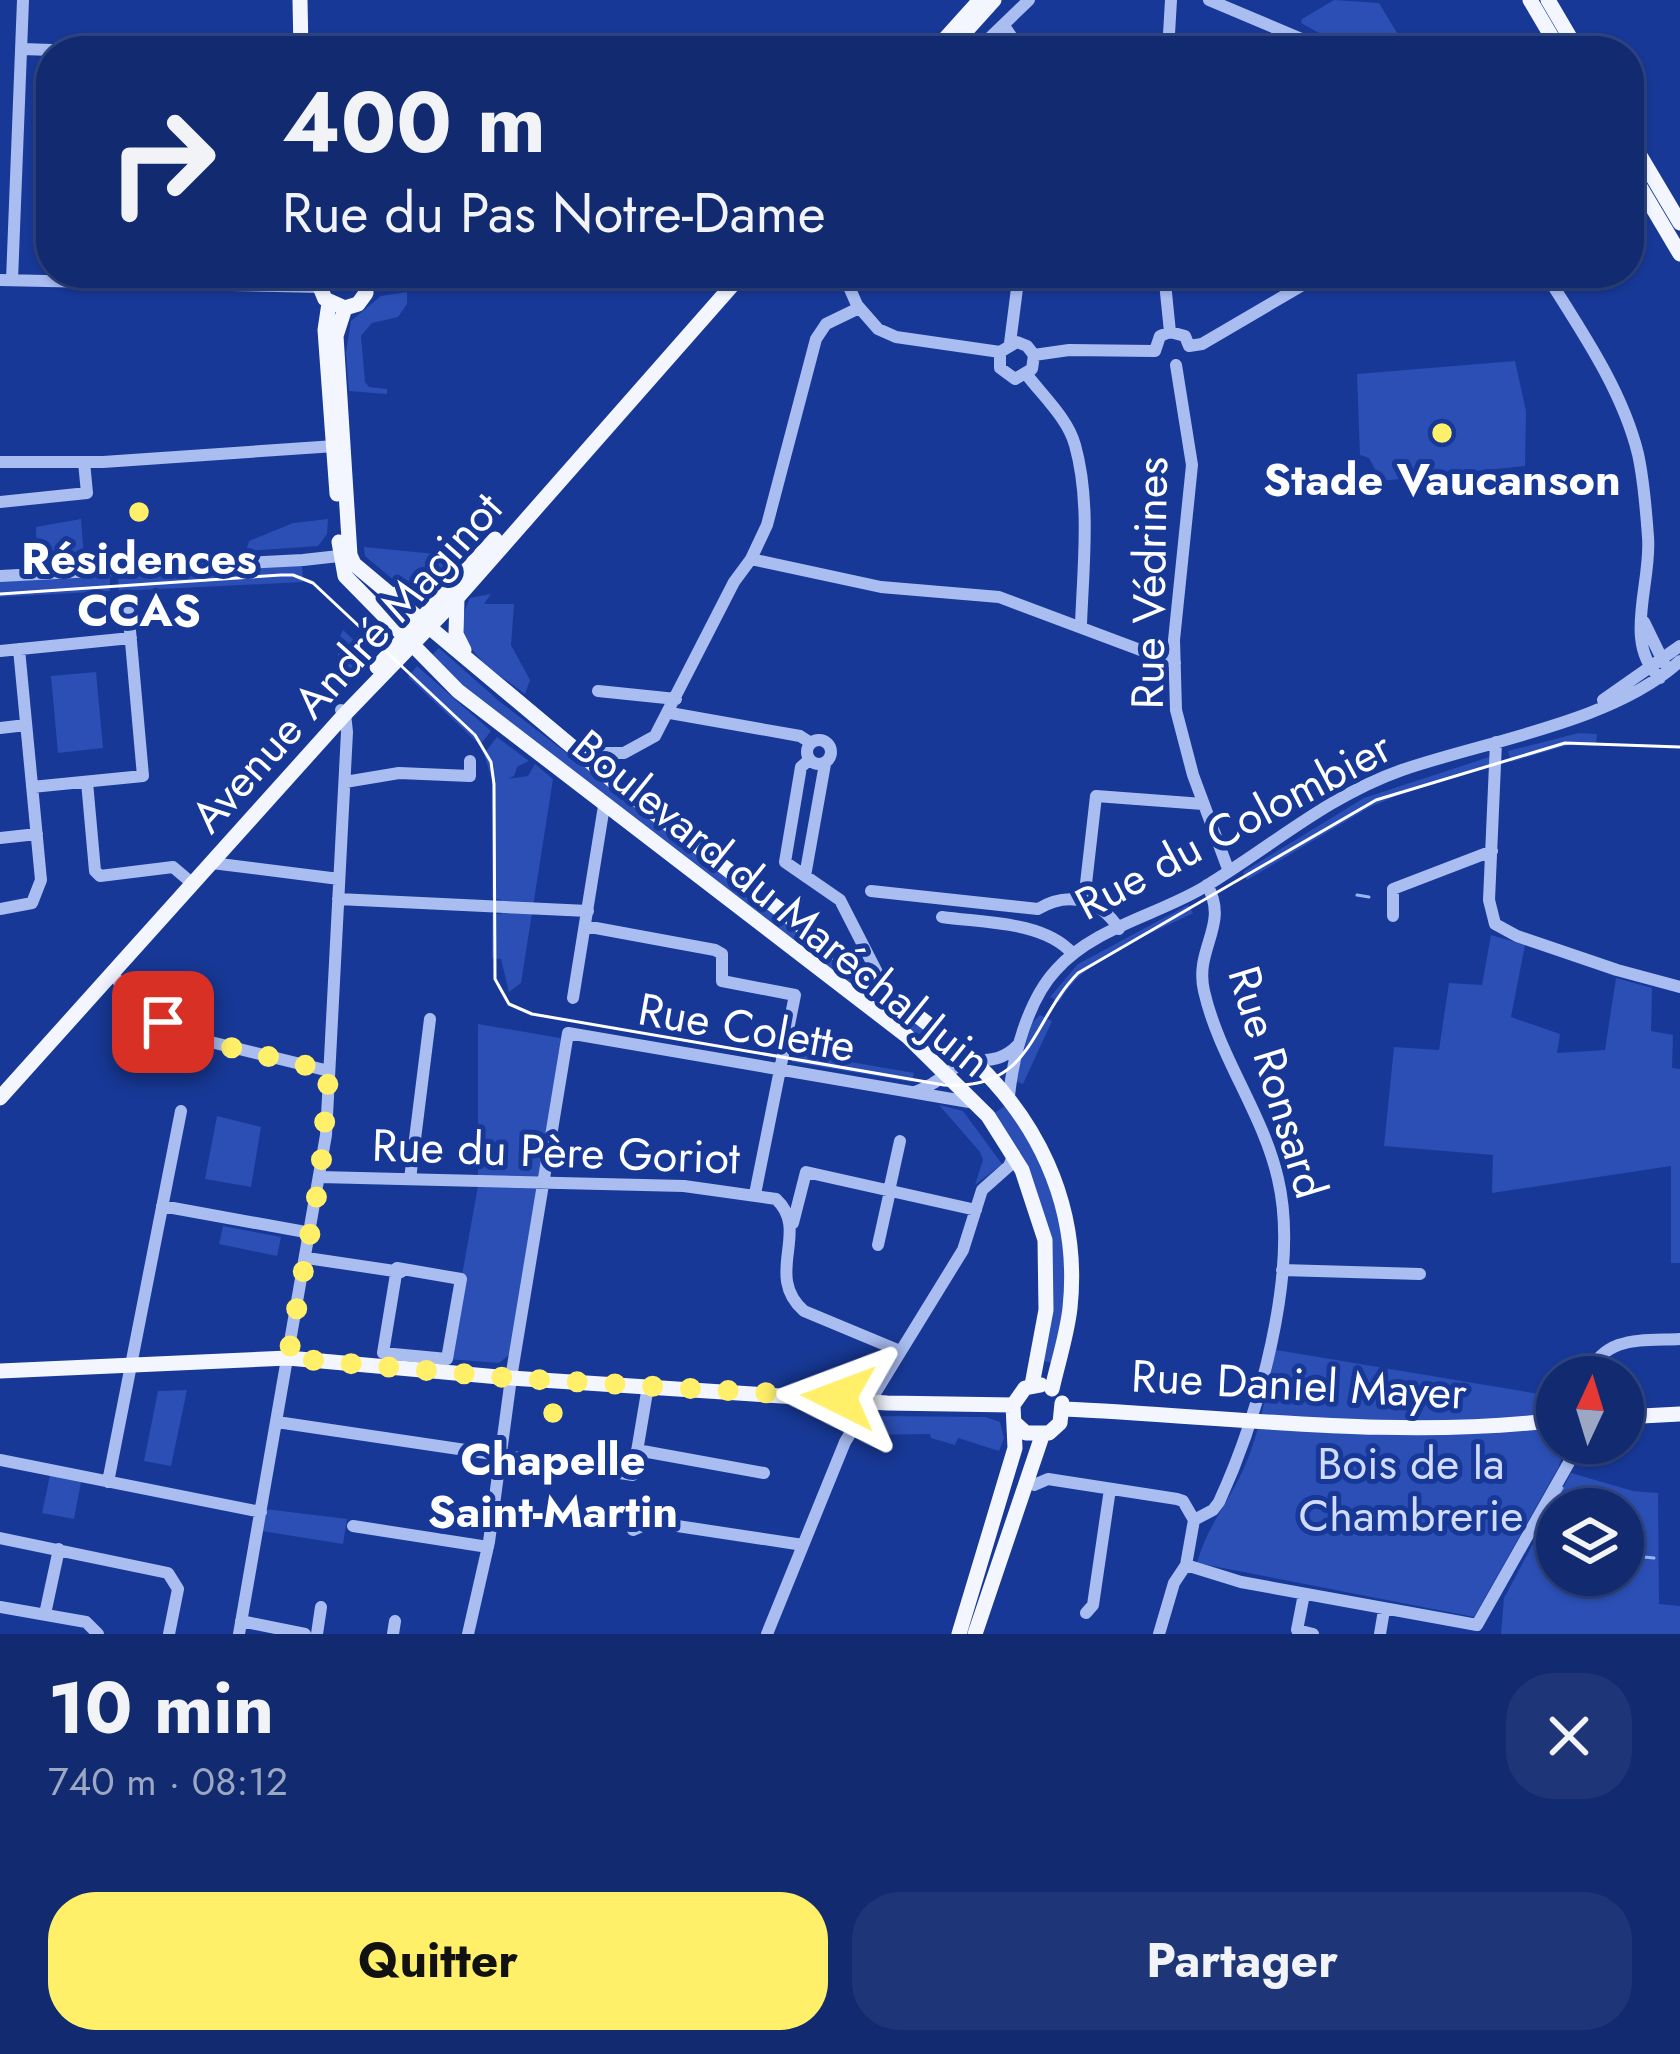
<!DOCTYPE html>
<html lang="fr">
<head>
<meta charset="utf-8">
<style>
	:root { --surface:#112a70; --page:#1e3678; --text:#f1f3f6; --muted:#9ca7c3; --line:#304683; --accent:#ffef69 }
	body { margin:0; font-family:Jost,sans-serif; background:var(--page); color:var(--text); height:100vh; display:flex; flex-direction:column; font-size:45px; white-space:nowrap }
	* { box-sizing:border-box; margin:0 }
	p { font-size:39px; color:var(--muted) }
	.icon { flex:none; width:66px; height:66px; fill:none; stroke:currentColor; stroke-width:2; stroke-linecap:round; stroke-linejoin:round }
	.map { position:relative; height:1634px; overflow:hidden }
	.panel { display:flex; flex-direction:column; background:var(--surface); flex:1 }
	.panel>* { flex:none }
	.hud { position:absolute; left:36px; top:36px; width:1608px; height:252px; border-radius:48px; box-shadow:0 3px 9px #0004,0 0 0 3px var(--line); background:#112a70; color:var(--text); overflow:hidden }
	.needle { width:78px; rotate:4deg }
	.fabs { position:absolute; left:1536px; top:1356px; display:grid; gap:24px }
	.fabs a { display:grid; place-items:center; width:108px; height:108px; border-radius:50%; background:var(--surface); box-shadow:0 3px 9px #0004,0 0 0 3px var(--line); font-size:60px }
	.pin { position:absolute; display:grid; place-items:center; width:102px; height:102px; color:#fff; margin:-51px; border-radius:24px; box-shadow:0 6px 18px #0006 }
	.me { position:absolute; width:132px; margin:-66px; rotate:273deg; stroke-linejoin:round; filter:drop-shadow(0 0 9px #0008) }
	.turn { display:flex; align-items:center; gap:42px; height:252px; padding:0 48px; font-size:54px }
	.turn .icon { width:156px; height:156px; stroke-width:2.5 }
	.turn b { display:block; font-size:84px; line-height:102px }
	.round { display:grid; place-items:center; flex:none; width:126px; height:126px; border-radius:48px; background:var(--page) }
	.summary { display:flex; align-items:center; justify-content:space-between; height:204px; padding:0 48px }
	h1 { font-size:72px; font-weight:700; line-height:90px }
	.cta { display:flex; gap:24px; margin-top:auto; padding:24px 48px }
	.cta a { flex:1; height:138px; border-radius:48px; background:var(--accent); color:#111; font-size:48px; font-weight:700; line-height:138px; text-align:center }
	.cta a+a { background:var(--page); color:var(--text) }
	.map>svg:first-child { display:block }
	.green { fill:#2b4fb5; fill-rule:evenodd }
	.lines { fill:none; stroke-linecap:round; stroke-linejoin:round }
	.stream { stroke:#9cb5f4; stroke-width:3 }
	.minor { stroke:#a9bdf1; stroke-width:12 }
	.major { stroke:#f3f6ff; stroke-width:15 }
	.tram { stroke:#fff; stroke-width:3 }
	.route { stroke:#ffef69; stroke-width:21; stroke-dasharray:0 37.8 }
	.poi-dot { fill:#ffef69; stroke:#173896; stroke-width:4.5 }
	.labels { text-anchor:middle; stroke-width:10; stroke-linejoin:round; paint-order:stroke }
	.poi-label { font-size:45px; font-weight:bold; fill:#fff; stroke:#173896 }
	.street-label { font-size:45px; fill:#fff; stroke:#173896 }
	.park-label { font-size:45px; fill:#d1dcfc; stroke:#173896 }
</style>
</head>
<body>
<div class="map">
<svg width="1680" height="1634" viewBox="0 0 1680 1634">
	<rect width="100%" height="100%" fill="#173896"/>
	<path class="green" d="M1334,0L1379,3L1408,51H1352L1301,23L1302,19Z
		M407,292V304L398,317L372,323L361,336L365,382L369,387L387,389V394L349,391L346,353L351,321L381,296Z
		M1515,361L1526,411L1525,466L1381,481L1369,458L1360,455L1357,374Z
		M81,519L84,558L37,561L36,527Z
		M328,519L327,534L318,546L246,551L249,541L293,523Z
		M364,547L466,557L432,582L402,587L365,556Z
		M302,565L303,582L119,591L118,576Z
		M110,576V591L0,597V581Z
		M491,594L484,604H514L511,645L530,680L525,694C491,668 446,646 470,598Z
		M343,630L373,658L342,692L340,685L347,684V666L338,665V641Z
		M439,648L499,701L811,941L803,951L478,702L430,657Z
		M417,666L491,731L480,745L408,677Z
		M96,672L103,748L58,753L51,676Z
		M1579,733L1597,734L1596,746L1568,745L1511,762L1508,751Z
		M497,737L529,761L517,767L514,776L508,779L528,776L535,764L553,779L521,983L509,992L501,959L492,958V914H502V900L492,898V779L484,754Z
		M1489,757L1492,766L1408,791L1370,807L1247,880L1243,872L1364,798Z
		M1188,905L1193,913C1149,936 1084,956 1059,1002L1050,997L1078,964Z
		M1491,935L1525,945L1511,1017L1560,1034L1557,1053L1605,1050L1616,978L1652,988L1651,1031L1673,1035L1672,1068L1680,1069V1263H1671V1166L1492,1193L1493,1155L1384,1146L1394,1047L1439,1050L1449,983L1482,985Z
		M826,953L953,1049L936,1055L818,963Z
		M1040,1015L1052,1021L1023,1084L1015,1081L1032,1023Z
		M478,1024L560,1038L563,1043L510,1354L499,1363L447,1359L478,1186Z
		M793,1052L914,1073L912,1082L792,1062Z
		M1007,1104C1052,1156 1072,1239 1064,1308C1062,1326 1056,1345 1052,1363L1044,1361L1048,1231L1029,1172L992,1115Z
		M939,1105L963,1111L1002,1164L975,1185L983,1160L980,1152Z
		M217,1116L261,1127L251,1187L205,1179Z
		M223,1226L281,1237L277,1256L219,1244Z
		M1276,1350L1557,1397V1443H1567L1558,1468L1474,1617L1197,1563C1207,1525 1232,1498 1247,1461C1261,1427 1267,1386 1276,1350Z
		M187,1390L171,1466L144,1461L158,1391Z
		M871,1416L985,1417L1000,1422L1004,1438L999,1451L958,1438L955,1445L931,1438L930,1434L865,1435L863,1428Z
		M1571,1473L1633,1491L1658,1493L1659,1604L1680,1606V1634H1501L1504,1598ZM1557,1509H1623V1575H1557Z
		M50,1475L81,1482L74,1519L42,1513Z
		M265,1509L347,1519L343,1544L262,1531Z"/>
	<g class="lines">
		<path class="stream" d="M1357,895L1369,897
			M1551,1506L1562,1488
			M1623,1555L1654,1558"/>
		<path class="minor" d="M1209,0L1330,51
			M1005,27L1021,51
			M22,49L82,51
			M976,51L1029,0
			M1168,51L1171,0
			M843,273L857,305L878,329L896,337L1000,352L1017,342L1027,346L1034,355
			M1164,273L1170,332
			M1545,273C1580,329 1622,389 1638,454C1644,481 1646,509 1648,537C1652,583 1622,643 1660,678
			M0,280L320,287
			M12,280L23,0
			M1010,343L1019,273
			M1189,346L1202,344L1323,273
			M1155,351L1160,336L1170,332L1185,336L1189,346
			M1000,352V368L1015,379L1032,369L1034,355
			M1034,355L1069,350L1155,351
			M1176,365L1192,465L1174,640L1176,710L1193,775L1228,869
			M1027,375C1043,396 1068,419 1075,445C1091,502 1083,567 1081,625
			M0,462H103L335,446
			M0,502L87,493L84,462
			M751,559L767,525L816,339L826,324L859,308
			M0,576L303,560L348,555
			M1644,622L1664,663
			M0,651L131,638
			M598,691L676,699
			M1603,700L1680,646
			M670,713L800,736L811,743
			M0,728L26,725
			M807 752a12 12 0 1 1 24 0a12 12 0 1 1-24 0Z
			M1496,742L1489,900L1495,924L1517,936L1617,970L1680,987
			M583,753H624L655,736L734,582L751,559L881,587L999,597L1175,663
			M809,760L801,767L785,862L840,900L886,990
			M87,782L95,871L100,876L173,867L193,884
			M345,782L399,773L470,776V761
			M32,787L143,776L127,597
			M0,838L37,834
			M212,863L339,879
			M805,876L825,764
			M871,891L1038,909C1069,890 1101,900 1119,929
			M338,899L588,911
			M1084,901L1096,796L1203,804
			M0,909L32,903L41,880L19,649
			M1393,916V889L1492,851
			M942,917C984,923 1043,921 1072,953
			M585,926L715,950L722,954V981L795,995L755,1194
			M111,974L174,1033L329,1071
			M573,998L604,806
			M915,1092C937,1083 938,1079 956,1067C974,1054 995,1069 1018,1045
			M1009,1096C1013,1056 1028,1000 1056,970C1094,927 1159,915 1206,886C1272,846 1328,796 1402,770C1486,741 1614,722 1680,661
			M320,1177L684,1186L776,1199C811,1231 763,1275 804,1311L900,1351
			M410,1179L430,1019
			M889,1191L900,1141
			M162,1206L311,1233
			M793,1223L806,1172L976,1210
			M878,1245L890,1191
			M307,1258L401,1272
			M397,1268L461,1279L447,1359L383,1353Z
			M1282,1270L1420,1274
			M1586,1377C1606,1335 1639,1341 1680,1339
			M277,1422L633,1475L648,1386
			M637,1450L764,1473
			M0,1460L261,1512
			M108,1482L181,1111
			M1034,1485L1048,1479L1177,1499L1183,1501L1194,1520
			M1194,1520L1213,1510L1219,1502C1258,1417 1300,1272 1278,1179C1263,1113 1219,1057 1204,991C1194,948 1230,925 1207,885
			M353,1526L488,1547
			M633,1530L651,1522L803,1545
			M0,1538L168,1573L178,1589L169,1634
			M1186,1565L1241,1582L1477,1625L1580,1443
			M1304,1594L1297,1630L1313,1634
			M0,1607L86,1622L98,1634
			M1086,1613L1093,1605L1110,1489
			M45,1614L59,1549
			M241,1621L305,1634
			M239,1634L326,1135L347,732L345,714L341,710
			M317,1634L321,1607
			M393,1634L395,1621
			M468,1634L489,1542L511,1378L568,1033L975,1103
			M767,1634L845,1442L963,1250L982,1190L1009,1166L1014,1154
			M1159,1634L1174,1583L1186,1565L1194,1520
			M1380,1634L1384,1610"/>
		<path class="major" d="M300,0L301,51
			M1530,0L1560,51
			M1548,0L1578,51
			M934,51L980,0
			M948,51L994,0
			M1629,137L1680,223
			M1629,168L1680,254
			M323,273L320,287L325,299L345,308L358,304L366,293L365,273
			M329,303L325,330L337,494
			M345,308L336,336L350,555L354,564L619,786L958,1047C1036,1113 1081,1204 1070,1308C1067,1335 1058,1362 1052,1389
			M339,542L345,576L458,691L907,1036L988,1116L1022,1170L1045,1240L1046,1310L1032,1385
			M391,595L449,586
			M457,598L456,634L464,650
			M377,667L495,539
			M0,1098L345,714L457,598L743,273
			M0,1371L288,1358L511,1378L887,1403L1013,1405
			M1063,1409C1227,1416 1395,1440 1557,1420
			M1623,1417L1680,1414
			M1015,1423L1026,1433H1049L1060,1423L1062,1403
			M959,1634L1015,1448L1013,1405L1025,1388L1041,1385
			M975,1634L1042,1436"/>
		<path class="tram" d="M0,594L281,575H293L313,583L475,735L491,762L494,784L495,979L509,1004L532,1014L944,1085C1033,1091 1030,1022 1078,973L1376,800L1565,743L1680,747"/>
	</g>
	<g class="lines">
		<path class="route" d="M163,1022L174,1034L329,1071L320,1177L288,1358L511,1378L839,1397"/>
	</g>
	<g class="poi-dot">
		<circle cx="1442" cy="433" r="12"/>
		<circle cx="139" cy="512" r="12"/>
		<circle cx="553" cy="1413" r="12"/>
	</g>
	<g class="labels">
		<g class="poi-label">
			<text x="1442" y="495">Stade Vaucanson</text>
			<text x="139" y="574">Résidences<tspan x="139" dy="52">CCAS</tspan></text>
			<text x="553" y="1475">Chapelle<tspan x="553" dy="52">Saint-Martin</tspan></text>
		</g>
		<g class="street-label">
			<text transform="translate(1149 583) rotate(-89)" y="16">Rue Védrines</text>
			<text transform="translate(346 662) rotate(-48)" y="16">Avenue André Maginot</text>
			<text transform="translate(1233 825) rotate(-28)" y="16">Rue du Colombier</text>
			<text transform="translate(782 903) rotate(39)" y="16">Boulevard du Maréchal Juin</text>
			<text transform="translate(747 1027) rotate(10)" y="16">Rue Colette</text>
			<text transform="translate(1278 1082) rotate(73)" y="16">Rue Ronsard</text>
			<text transform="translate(556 1151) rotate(2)" y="16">Rue du Père Goriot</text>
			<text transform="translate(1299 1384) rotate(3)" y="16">Rue Daniel Mayer</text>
		</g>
		<g class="park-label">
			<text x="1411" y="1479">Bois de la<tspan x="1411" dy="52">Chambrerie</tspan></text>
		</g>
	</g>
</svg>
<div class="fabs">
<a><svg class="needle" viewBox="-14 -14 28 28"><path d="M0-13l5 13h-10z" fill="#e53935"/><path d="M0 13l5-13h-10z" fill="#9ca7c3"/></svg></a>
<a><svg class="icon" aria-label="layers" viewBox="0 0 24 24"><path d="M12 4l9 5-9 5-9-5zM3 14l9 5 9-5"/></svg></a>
</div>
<div class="pin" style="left:163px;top:1022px;background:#d93025"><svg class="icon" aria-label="arrive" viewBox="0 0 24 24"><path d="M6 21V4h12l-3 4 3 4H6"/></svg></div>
<svg class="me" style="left:839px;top:1397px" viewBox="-20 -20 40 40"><path d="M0-17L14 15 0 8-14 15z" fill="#ffef69" stroke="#fff" stroke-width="4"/></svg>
<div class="hud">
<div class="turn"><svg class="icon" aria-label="right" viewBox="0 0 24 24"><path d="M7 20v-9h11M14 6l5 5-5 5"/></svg><div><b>400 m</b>Rue du Pas Notre-Dame</div></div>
</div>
</div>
<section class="panel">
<div class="summary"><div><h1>10 min</h1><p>740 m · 08:12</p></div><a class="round"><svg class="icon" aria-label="close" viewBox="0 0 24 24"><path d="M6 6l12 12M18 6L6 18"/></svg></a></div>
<div class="cta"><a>Quitter</a><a>Partager</a></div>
</section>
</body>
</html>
